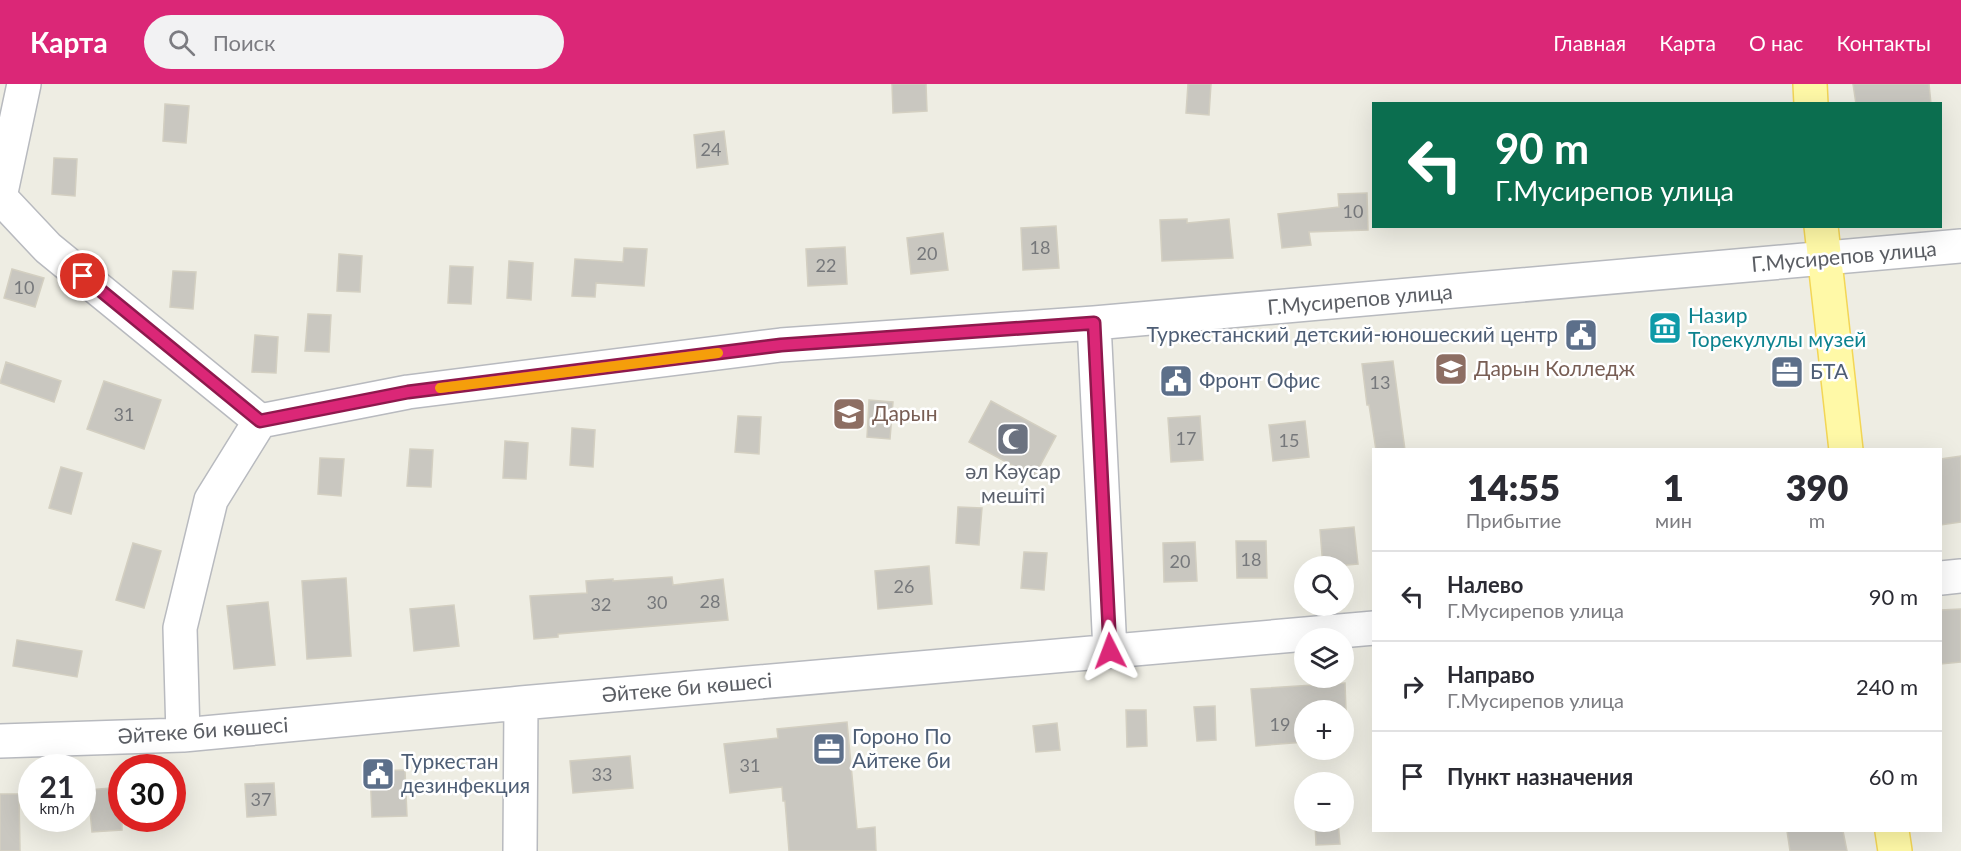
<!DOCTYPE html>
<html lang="ru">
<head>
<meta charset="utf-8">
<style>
	:root { --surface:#fff; --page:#f2f2f3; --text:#2b2b33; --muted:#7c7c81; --line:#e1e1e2; --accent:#db2777 }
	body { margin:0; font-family:Lato,sans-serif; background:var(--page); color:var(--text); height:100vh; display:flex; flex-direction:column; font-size:22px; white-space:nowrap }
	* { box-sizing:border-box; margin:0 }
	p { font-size:20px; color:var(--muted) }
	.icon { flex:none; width:33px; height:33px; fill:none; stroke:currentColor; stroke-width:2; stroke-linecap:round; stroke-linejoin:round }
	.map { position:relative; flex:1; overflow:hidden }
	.details { position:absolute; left:1372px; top:364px; width:570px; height:384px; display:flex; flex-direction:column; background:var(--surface); border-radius:0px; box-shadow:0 6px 24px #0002 }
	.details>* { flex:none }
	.hud { position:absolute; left:1372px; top:18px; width:570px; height:126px; border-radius:0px; box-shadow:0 6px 24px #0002; background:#0b6e4f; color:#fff; overflow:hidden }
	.controls { position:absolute; left:1294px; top:472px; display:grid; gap:12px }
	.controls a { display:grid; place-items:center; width:60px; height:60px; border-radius:50%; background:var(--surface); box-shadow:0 6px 24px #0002; font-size:30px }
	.speed { position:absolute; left:18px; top:670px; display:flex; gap:12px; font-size:30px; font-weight:700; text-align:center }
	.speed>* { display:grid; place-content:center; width:78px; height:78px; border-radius:50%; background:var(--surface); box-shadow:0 6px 24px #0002; line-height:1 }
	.speed small { font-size:15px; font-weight:400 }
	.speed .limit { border:9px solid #d22; background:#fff; color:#111 }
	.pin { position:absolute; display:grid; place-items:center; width:51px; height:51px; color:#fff; margin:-26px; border:3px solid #fff; border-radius:50%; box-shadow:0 2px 6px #0007 }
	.me { position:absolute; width:66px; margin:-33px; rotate:357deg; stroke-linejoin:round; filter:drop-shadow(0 0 4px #0008) }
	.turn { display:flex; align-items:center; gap:21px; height:126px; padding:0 24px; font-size:27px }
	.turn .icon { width:78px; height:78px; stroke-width:2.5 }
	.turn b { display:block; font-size:42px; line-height:51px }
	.eta { display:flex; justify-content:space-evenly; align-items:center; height:102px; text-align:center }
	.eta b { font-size:36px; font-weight:800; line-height:42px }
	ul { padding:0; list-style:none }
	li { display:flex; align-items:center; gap:18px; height:90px; padding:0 24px; border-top:2px solid var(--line) }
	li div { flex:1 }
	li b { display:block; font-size:22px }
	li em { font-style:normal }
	header { display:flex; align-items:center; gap:36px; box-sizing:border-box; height:84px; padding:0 30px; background:var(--accent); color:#fff }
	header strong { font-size:28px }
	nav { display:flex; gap:33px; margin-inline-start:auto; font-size:21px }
	.search { width:420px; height:54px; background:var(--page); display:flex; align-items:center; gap:15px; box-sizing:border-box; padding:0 21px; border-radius:33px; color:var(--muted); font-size:22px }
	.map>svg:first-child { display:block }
	.building { fill:#c9c7c0; stroke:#d3cfc1; stroke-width:1.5 }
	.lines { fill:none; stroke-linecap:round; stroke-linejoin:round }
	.minor-casing { stroke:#b8babf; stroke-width:36 }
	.major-casing { stroke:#f3d656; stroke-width:36 }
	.minor { stroke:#fff; stroke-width:33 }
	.major { stroke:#fff9a7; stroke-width:33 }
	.route-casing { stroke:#8e194d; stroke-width:15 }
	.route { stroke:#db2777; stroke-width:10 }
	.slow { stroke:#f59e0b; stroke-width:10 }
	.labels { text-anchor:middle; stroke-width:5; stroke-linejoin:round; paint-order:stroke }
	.number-label { font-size:18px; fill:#76787b }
	.street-label { font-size:21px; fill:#5b5e64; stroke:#fff }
	.culture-label { font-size:21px; fill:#0d838f; stroke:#fff; text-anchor:start }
	.service-label { font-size:21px; fill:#4e5e75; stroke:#fff; text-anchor:start }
	.education-label { font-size:21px; fill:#785e54; stroke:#fff; text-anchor:start }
	.worship-label { font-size:21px; fill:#5b616d; stroke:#fff }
</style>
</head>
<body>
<header>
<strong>Карта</strong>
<div class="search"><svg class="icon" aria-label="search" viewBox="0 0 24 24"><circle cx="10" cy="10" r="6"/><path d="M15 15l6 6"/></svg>Поиск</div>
<nav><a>Главная</a><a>Карта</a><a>О нас</a><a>Контакты</a></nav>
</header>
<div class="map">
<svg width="1961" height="767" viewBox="0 0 1961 767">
	<rect width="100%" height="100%" fill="#eeede3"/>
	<path class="building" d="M892,0H926L927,27L893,29Z
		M1188,0H1211L1209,31L1186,29Z
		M1853,0H1929L1931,20H1856Z
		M165,20L189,22L186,59L163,57Z
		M724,47L728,80L697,84L694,51Z
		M54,74L77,75L75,112L52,110Z
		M1367,109L1368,146L1309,148L1311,161L1282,164L1278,130L1339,123L1338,110Z
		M1187,135V139L1229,135L1233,174L1162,177L1160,136Z
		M1056,142L1059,184L1023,186L1021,144Z
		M943,149L948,186L911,190L907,154Z
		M845,163L847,200L808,202L806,165Z
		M624,164L647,165L644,202L596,199L595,213L572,212L575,175L623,178Z
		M339,170L362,172L360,208L337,207Z
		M509,177L533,179L531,216L507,214Z
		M450,182L473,183L471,220L448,219Z
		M12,185L44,194L35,223L4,214Z
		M173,187L196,188L193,225L170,223Z
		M308,230L331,231L329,268L305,267Z
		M255,251L278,253L276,289L252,288Z
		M1393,277L1405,366H1376L1369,321H1367L1362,280Z
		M6,278L61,297L54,318L0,299Z
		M104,297L161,316L144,365L87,345Z
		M869,316L893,318L890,355L867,353Z
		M991,317L1056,352L1034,393L969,358Z
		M738,332L761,333L759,370L735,368Z
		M1200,332L1203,376L1171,378L1168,334Z
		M1305,337L1309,373L1273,377L1269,341Z
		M572,344L595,346L593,383L570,381Z
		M505,357L528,359L526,395L503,394Z
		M410,365L433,366L431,403L407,402Z
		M1961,372V438L1941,441V375Z
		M320,374L344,375L341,412L318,410Z
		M61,383L82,389L71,430L49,424Z
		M958,423L982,424L979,461L956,459Z
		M1354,443L1358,480L1323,483L1320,446Z
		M1236,457H1266L1267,494H1237Z
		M1195,458L1197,497L1164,498L1163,459Z
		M133,459L161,467L144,524L116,516Z
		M1024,468L1047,469L1044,506L1021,504Z
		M929,482L932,520L878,525L875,487Z
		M672,493L673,501L723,495L728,536L558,550V553L534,555L530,512L587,509L586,497L613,495V497Z
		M346,494L351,572L307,575L302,497Z
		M268,518L275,581L234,585L227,522Z
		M454,521L459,562L414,567L410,525Z
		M1961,525V578L1941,580V526Z
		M17,556L82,567L77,593L13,582Z
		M1345,599L1346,627H1305V658L1256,662L1251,605Z
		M1215,622L1216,656L1197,657L1194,623Z
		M1126,626H1146L1147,662L1127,663Z
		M847,638L857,745L875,743L876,767H789L785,717H783L782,703L730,709L724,660L778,654L777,645Z
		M1057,639L1060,666L1036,668L1033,642Z
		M630,672L633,704L573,709L570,677Z
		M405,686L407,732L372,733L370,687Z
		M274,699L276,731L247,733L245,700Z
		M122,703V746L92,748L88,706Z
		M0,710H19L20,767H0Z
		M1315,738H1338L1340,760L1316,761Z
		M1787,747H1843L1847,767H1790Z"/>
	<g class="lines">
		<g class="minor-casing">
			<path id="minor" d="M0,113L48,164L260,337L408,308L781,261L1094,239L1961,162
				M0,113L24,0
				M1094,239L1110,567
				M1941,494L1961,492
				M183,651L180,544L211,416L260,337
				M0,657L183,651L521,619L1374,544
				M520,767L521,619"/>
		</g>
		<g class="major-casing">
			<path id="major" d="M1810,0L1811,20
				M1821,142L1846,366
				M1892,747L1895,767"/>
		</g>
		<use href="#minor" class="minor"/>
		<use href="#major" class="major"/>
	</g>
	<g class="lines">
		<g class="route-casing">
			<path id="route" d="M83,192L260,337L408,308L781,261L1094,239L1110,567"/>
		</g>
		<use href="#route" class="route"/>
		<path class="slow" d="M440,304L718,269"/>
	</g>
	<defs>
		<g id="museum-square" transform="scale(1.725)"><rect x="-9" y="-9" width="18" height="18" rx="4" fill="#0f9aa8" stroke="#fff"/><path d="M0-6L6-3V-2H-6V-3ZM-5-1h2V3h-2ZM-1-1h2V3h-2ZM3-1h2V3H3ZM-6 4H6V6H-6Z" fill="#fff"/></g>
		<g id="civic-square" transform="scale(1.725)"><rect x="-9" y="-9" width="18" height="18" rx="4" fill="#5c6f8a" stroke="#fff"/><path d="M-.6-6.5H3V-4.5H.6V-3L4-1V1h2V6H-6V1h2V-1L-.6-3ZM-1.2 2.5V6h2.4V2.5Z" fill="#fff"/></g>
		<g id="university-square" transform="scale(1.725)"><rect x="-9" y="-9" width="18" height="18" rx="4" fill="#8d6e63" stroke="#fff"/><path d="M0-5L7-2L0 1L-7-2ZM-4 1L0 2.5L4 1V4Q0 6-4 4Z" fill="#fff"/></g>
		<g id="office-square" transform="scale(1.725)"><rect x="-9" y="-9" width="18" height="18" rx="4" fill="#5c6f8a" stroke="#fff"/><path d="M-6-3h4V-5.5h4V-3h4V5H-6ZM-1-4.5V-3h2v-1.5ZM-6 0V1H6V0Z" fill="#fff"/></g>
		<g id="mosque-square" transform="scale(1.725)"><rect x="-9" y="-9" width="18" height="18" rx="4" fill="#6b7280" stroke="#fff"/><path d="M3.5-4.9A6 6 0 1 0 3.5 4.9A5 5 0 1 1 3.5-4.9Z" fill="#fff"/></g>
	</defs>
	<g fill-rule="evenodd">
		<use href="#museum-square" x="1665" y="244"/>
		<use href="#civic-square" x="1581" y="251"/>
		<use href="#university-square" x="1451" y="285"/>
		<use href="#office-square" x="1787" y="288"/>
		<use href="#civic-square" x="1176" y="297"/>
		<use href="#university-square" x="849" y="330"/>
		<use href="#mosque-square" x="1013" y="355"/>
		<use href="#office-square" x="829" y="665"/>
		<use href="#civic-square" x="378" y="690"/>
	</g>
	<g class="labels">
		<g class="number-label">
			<text x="711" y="72">24</text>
			<text x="1353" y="134">10</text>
			<text x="1040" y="170">18</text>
			<text x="927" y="176">20</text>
			<text x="826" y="188">22</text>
			<text x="24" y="210">10</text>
			<text x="1380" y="305">13</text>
			<text x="124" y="337">31</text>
			<text x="1186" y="361">17</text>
			<text x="1289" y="363">15</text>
			<text x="1251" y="482">18</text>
			<text x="1180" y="484">20</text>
			<text x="904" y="509">26</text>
			<text x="710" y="524">28</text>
			<text x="657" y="525">30</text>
			<text x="601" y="527">32</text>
			<text x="1280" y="647">19</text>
			<text x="750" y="688">31</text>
			<text x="602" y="697">33</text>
			<text x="261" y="722">37</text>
		</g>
		<g class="street-label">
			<text transform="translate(1844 173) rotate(-5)" y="7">Г.Мусирепов улица</text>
			<text transform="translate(1360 216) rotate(-5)" y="7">Г.Мусирепов улица</text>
			<text transform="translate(687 604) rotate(-5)" y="7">Әйтеке би көшесі</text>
			<text transform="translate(203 647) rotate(-4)" y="7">Әйтеке би көшесі</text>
		</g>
		<g class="culture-label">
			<text x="1688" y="239">Назир<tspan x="1688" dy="24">Торекулулы музей</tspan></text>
		</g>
		<g class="service-label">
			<text x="1558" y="258" text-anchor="end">Туркестанский детский-юношеский центр</text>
			<text x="1810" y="295">БТА</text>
			<text x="1199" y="304">Фронт Офис</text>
			<text x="852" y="660">Гороно По<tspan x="852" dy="24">Айтеке би</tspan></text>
			<text x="401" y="685">Туркестан<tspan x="401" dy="24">дезинфекция</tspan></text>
		</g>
		<g class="education-label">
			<text x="1474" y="292">Дарын Колледж</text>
			<text x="872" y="337">Дарын</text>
		</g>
		<g class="worship-label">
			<text x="1013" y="395">әл Кәусар<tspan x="1013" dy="24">мешіті</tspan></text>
		</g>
	</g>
</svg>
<div class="controls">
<a><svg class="icon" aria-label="search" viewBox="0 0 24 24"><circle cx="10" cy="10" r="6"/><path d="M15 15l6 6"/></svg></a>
<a><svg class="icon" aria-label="layers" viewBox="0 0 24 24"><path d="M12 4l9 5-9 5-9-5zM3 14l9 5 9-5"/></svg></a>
<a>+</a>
<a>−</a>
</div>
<div class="speed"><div>21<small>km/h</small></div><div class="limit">30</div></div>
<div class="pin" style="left:83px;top:192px;background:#d93025"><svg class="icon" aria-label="arrive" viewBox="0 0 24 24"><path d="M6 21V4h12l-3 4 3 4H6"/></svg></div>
<svg class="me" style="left:1110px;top:567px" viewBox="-20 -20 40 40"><path d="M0-17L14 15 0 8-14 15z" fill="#db2777" stroke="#fff" stroke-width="4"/></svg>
<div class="hud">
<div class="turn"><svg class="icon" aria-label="left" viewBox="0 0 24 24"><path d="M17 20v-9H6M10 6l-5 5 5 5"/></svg><div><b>90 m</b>Г.Мусирепов улица</div></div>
</div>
<section class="details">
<div class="eta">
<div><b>14:55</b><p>Прибытие</p></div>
<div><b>1</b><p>мин</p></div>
<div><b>390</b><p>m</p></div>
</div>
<ul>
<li><svg class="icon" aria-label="left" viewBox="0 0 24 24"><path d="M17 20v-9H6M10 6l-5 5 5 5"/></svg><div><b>Налево</b><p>Г.Мусирепов улица</p></div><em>90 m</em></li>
<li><svg class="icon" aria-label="right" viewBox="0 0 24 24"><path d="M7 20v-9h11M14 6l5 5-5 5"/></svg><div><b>Направо</b><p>Г.Мусирепов улица</p></div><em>240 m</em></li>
<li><svg class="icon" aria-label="arrive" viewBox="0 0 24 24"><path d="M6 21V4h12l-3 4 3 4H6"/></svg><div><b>Пункт назначения</b></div><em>60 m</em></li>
</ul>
</section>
</div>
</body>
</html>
